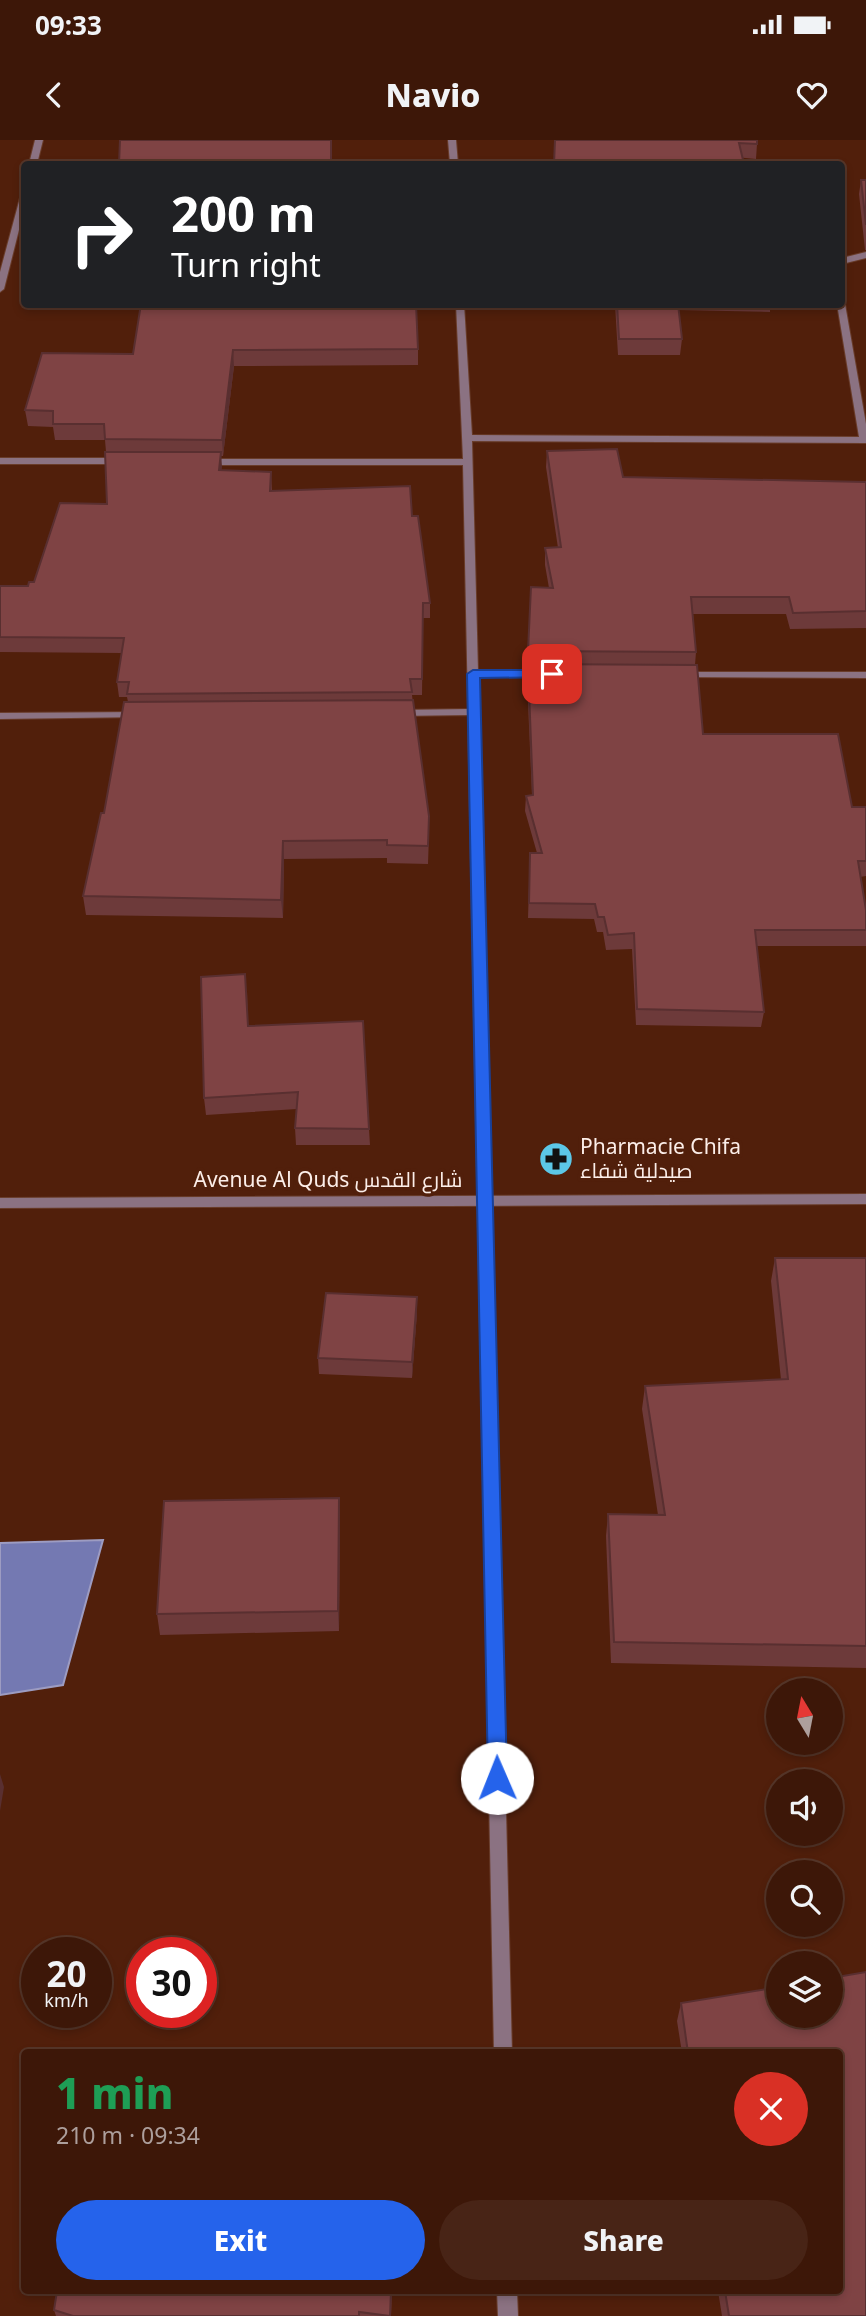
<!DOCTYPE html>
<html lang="en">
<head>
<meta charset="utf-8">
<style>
	:root { --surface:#3d1708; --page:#482416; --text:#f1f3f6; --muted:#ad9f9c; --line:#563629; --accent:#2563eb }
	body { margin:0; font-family:"Noto Sans",Cairo,sans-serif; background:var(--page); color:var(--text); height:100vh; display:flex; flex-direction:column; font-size:26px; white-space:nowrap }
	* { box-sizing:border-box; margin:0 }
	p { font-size:23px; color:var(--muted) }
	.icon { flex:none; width:38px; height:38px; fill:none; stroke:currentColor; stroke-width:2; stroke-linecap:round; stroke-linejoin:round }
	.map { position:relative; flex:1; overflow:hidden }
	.drawer { position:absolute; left:21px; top:1909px; width:822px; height:245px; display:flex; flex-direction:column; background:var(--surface); border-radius:7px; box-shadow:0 4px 10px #0003,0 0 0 2px var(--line) }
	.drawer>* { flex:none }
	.banner { position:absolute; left:21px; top:21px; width:824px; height:147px; border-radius:7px; box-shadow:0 4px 10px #0003,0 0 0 2px var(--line); background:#202124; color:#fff; overflow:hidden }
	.needle { width:46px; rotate:350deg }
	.buttons { position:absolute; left:766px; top:1538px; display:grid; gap:14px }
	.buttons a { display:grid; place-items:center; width:77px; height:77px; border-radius:50%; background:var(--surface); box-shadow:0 4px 10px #0003,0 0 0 2px var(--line); font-size:35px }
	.speed { position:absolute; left:21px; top:1797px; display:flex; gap:14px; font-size:35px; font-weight:700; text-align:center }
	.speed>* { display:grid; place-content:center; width:91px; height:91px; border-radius:50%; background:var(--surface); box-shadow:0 4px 10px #0003,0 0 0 2px var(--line); line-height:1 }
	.speed small { font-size:18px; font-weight:400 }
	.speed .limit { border:10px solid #d22; background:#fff; color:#111 }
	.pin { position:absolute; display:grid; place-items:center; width:60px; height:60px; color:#fff; margin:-30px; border-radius:14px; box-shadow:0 4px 10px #0006 }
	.me { position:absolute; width:77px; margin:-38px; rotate:359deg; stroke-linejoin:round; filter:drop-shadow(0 0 5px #0008) }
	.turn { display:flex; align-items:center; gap:24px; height:147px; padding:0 35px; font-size:32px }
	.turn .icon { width:91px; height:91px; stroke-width:2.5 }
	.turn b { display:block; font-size:49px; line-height:60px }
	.round { display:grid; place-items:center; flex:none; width:74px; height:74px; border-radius:37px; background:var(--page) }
	.summary { display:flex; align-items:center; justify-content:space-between; height:119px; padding:0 35px }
	h1 { font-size:42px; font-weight:800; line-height:52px; color:#1e9e55 }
	.button { display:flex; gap:14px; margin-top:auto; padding:14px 35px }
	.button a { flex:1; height:80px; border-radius:42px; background:var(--accent); color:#fff; font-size:28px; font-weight:800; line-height:80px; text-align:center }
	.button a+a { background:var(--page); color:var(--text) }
	.status { display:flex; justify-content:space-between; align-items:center; height:49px; padding:0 35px; background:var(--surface); direction:ltr }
	.status svg { height:19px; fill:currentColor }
	header { display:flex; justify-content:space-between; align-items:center; height:91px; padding:0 35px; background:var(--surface); font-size:32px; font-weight:800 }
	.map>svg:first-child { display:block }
	.water { fill:#7479b2; stroke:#9d9cc2; stroke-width:2 }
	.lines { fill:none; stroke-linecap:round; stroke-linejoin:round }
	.minor-casing { stroke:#693c2a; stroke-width:2 }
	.tertiary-casing { stroke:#693c2a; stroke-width:2 }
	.minor { fill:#8b7282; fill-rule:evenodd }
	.tertiary { fill:#8b7282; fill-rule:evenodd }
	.wall { fill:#6d3a3a }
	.shaded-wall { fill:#592f30 }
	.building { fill:#7f4344; stroke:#592f30; stroke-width:2 }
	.route { fill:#2563eb; stroke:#184099; stroke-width:2 }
	.labels { text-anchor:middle; stroke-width:7; stroke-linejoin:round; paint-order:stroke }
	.poi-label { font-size:21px; fill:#fceee9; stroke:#511f0b; text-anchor:start }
	.street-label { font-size:21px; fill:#fceee9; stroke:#511f0b }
</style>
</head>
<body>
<div class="status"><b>09:33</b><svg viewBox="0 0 49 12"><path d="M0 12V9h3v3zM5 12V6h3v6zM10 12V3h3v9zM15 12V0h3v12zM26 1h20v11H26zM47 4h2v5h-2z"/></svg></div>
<header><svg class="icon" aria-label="back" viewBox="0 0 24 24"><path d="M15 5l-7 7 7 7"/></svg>Navio<svg class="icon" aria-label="heart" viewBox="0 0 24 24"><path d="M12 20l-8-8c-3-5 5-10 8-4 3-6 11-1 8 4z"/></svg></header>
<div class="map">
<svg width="866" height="2176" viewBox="0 0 866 2176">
	<rect width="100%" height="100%" fill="#511f0b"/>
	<path class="water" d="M103,1400L63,1545L0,1555V1403Z"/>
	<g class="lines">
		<g class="minor-casing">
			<path id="minor" d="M35,0H43L37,24H29Z
				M448,0H456L458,24H450Z
				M21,54H24V70L4,149L0,152V132Z
				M866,112V118L842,124V118Z
				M842,162L845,164L866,284V303L472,301L478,531H545L550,534L545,537H478L512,1913H494L468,575L397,576L391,573L397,570L468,569L463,325H203L198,322L203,319H463L456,164H464L472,295L859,297L837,164H842Z
				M0,318H123L128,321L123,324H0Z
				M681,532H866V538L677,537V533Z
				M139,572L145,575L143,577L0,579V573Z
				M497,2151H517L518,2176H498Z"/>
		</g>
		<g class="tertiary-casing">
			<path id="tertiary" d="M866,1054V1064L0,1068V1058Z"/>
		</g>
		<use href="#minor" class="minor"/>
		<use href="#tertiary" class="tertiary"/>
	</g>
	<path class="wall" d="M554,0H757V4L756,19Z
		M861,40H866V110H865L859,54Z
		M141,164L418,209V225L234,226L223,316H221V330L271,332L272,351L412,376L430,463V478H423L422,555H412L429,694L428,724L387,723V718L284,719L283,778L86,775L83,756L104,673L128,562L127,557H119L117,542L122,513L0,512V446H28L34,442L107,364L106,312L105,300H55L53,287L28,286L25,270L133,214Z
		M615,164H770V172L678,170L682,199L680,215H618Z
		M547,311L623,337L866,342V488L790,489L786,474H693L696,512L695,525L703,594L852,667H866V736L860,737L866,770V806H757L764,872L761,887L636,885L632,809L606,810L603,792H597L594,779L528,778L530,713H537L525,671L526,656L532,655L527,540L531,447L549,448L545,425V408H558L546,327Z
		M247,851L248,886L369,989L370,1005H296L295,988L297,969L206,975L204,958Z
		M775,1118H866V1528L611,1523L606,1396L608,1374L658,1375L642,1269L645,1246L781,1240L771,1141Z
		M417,1173L412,1238L319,1234L318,1218Z
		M339,1358L340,1379L339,1491L160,1495L157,1474Z
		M866,1832V2176H722L718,2151H840V1913H682L677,1881L681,1863L779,1847V1876H831V1838Z
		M57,2151H392L391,2176H56L54,2170Z"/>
	<path class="shaded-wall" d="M233,210L234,226L223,316L222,300Z
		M221,312L222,327L220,345L219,330Z
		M283,701L284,719L283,778L281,760Z
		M417,1157V1173L412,1238V1222Z
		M339,1358L340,1379L339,1491L338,1471Z
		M0,1634L4,1647L0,1671Z"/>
	<path class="building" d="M120,0H331V24H119Z
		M555,0H757V4L739,3L744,24H554Z
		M861,40H866V85Z
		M141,164H416L418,209L233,210L222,300L105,299L104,284H53V271L25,270L42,213L133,214Z
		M617,164H678L682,199H619Z
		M617,309L623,337L866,342V471L793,473L789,457H691L696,512L528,511L531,447L553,448L545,408L561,407L547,311Z
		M105,312H221L219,330L271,332L270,351L410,346L412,376H418L430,463H423L422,539H410L412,552L127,554L129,542H117L124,498L0,497V446H28L29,442H34L60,363L107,364Z
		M528,524L697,525L703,594H838L852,667H866V721H858L866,770V790H755L764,872L637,869L634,793L608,795L604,777H598L595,764L529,763L530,713H542L526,656L533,655Z
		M413,560L429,676L428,706L387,705V700L283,701L281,760L83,756L101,673H104L124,562Z
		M245,834L248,886L363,881L369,989L295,988L298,952L204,958L201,837Z
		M775,1118H866V1506L614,1502L608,1374L665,1375L645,1246L788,1239Z
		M326,1153L417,1157L412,1222L318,1218Z
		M339,1358L338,1471L157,1474L164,1361Z
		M866,1832V2176H729L725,2151H840V1913H688L681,1863L779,1847V1876H831V1838Z
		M57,2151H391L390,2176L359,2172V2176H73L54,2170Z"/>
	<path class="route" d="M552,530L558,534L556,537L480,538L507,1638L504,1644L497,1647L490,1644L488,1638L467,534L473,530Z"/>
	<defs>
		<g id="pharmacy-disc" transform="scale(1.75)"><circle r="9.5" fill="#5cc7e7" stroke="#511f0b"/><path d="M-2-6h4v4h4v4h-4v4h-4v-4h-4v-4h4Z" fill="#111"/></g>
	</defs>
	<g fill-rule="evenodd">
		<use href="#pharmacy-disc" x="556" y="1019"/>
	</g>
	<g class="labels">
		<g class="poi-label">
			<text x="580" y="1014">Pharmacie Chifa<tspan x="580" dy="24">صيدلية شفاء</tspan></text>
		</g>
		<g class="street-label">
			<text x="328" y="1047">Avenue Al Quds شارع القدس</text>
		</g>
	</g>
</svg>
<div class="buttons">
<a><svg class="needle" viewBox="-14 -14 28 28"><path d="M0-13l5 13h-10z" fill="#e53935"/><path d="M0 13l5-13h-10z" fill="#ad9f9c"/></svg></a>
<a><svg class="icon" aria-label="sound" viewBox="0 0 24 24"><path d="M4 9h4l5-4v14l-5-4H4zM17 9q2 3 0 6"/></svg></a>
<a><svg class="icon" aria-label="search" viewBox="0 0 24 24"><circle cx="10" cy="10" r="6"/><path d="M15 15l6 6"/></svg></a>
<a><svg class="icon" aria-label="layers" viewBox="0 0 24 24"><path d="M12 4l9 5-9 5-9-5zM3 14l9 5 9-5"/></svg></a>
</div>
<div class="speed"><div>20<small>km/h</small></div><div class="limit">30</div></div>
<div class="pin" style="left:552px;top:534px;background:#d93025"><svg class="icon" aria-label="arrive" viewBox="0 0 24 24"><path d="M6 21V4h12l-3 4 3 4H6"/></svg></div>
<svg class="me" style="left:497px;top:1638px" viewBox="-20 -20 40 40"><circle r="19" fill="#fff"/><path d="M0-13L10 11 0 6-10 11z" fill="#2563eb"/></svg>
<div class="banner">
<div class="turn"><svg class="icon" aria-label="right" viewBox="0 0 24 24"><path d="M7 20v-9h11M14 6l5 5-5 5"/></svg><div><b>200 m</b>Turn right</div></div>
</div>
<section class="drawer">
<div class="summary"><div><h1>1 min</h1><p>210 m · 09:34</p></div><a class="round" style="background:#d93025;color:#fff"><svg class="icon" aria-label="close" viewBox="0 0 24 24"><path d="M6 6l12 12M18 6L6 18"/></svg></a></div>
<div class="button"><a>Exit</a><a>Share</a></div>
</section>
</div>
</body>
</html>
